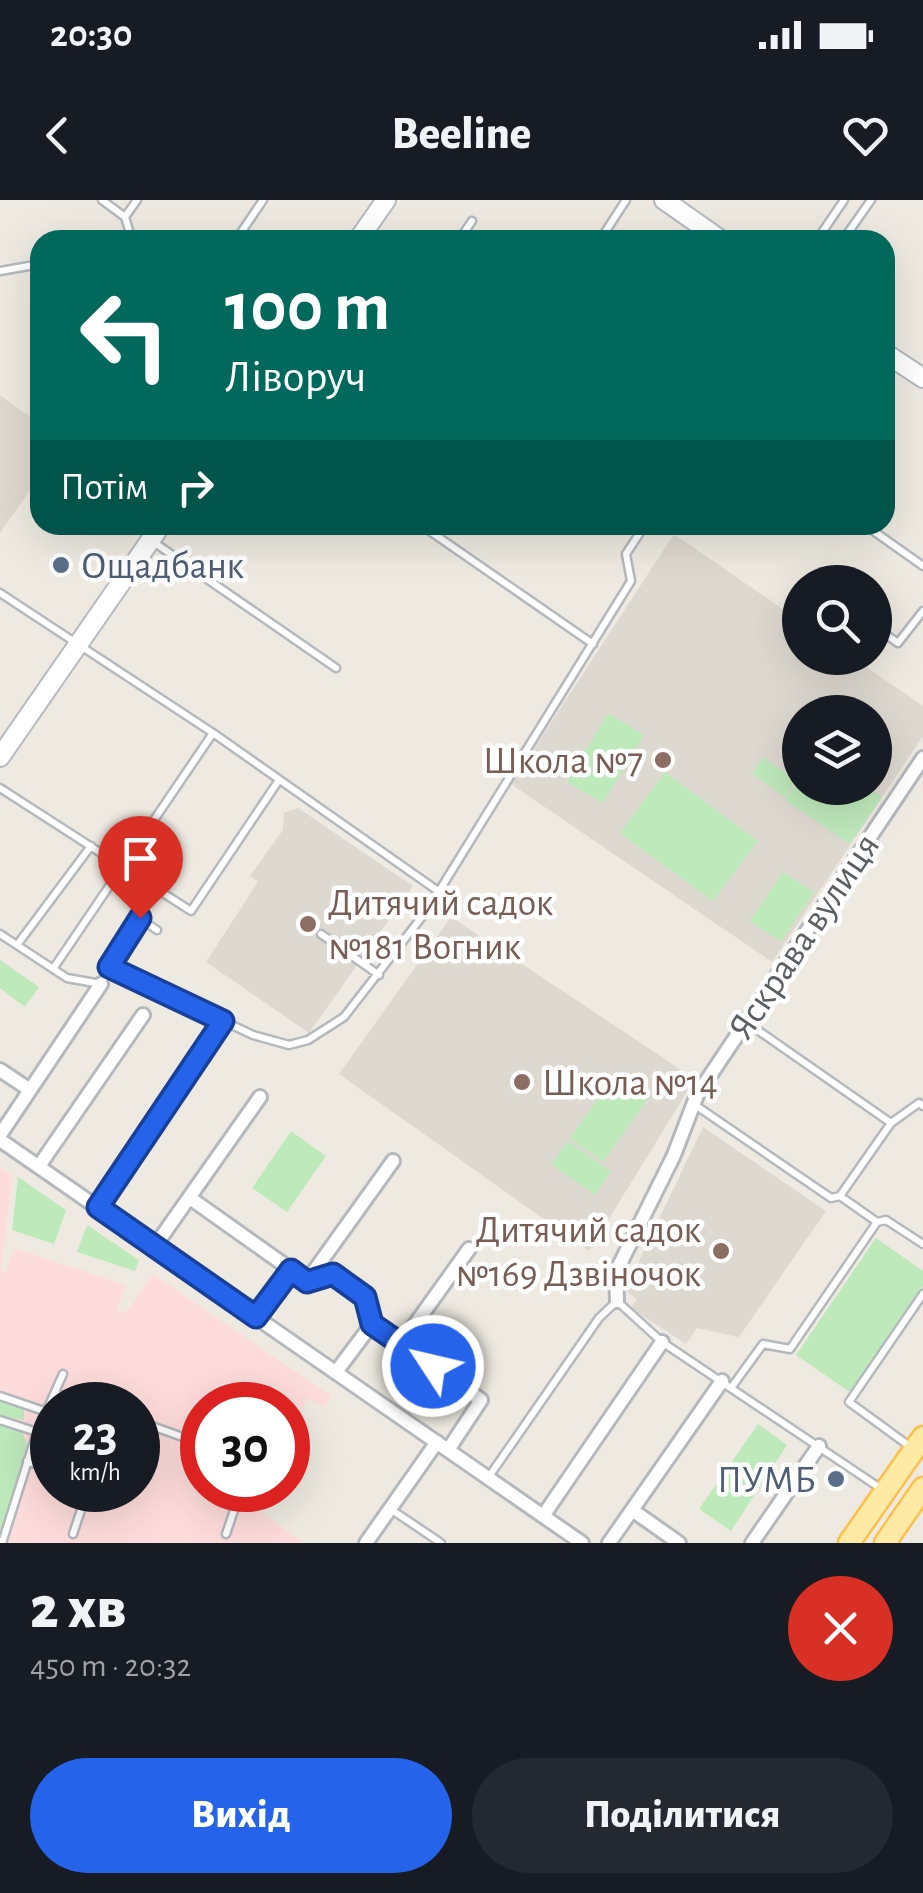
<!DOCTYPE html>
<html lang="uk">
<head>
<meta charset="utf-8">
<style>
	:root { --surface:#171b24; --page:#242831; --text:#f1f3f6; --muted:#9ea1a6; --accent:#2563eb }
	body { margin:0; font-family:"Alegreya Sans",sans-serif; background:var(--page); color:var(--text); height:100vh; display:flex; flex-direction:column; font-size:38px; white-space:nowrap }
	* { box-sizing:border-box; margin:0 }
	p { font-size:32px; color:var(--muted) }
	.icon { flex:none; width:55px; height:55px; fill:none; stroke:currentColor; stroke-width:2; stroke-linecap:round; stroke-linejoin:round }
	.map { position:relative; height:1343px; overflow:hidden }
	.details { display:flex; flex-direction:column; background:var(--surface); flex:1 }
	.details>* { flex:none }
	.top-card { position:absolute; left:30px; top:30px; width:865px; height:305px; border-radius:30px; box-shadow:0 10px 40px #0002; background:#00695c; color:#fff; overflow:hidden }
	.fabs { position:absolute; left:782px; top:365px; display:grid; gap:20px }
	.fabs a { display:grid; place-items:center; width:110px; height:110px; border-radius:50%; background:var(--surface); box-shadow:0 10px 40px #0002; font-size:50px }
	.speed { position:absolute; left:30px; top:1182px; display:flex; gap:20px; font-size:50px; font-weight:700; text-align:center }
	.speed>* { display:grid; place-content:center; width:130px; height:130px; border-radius:50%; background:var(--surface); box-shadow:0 10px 40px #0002; line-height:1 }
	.speed small { font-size:25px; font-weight:400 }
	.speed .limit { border:15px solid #d22; background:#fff; color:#111 }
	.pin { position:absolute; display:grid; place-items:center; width:85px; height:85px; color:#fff; margin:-102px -42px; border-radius:50% 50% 50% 0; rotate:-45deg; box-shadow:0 0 10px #0007 }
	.pin .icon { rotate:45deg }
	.me { position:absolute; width:110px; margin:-55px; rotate:305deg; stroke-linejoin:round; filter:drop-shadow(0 0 8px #0008) }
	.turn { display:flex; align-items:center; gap:35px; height:210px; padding:0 30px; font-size:45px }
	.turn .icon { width:130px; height:130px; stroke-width:2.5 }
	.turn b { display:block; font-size:70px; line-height:85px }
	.then { display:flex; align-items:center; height:95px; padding:0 30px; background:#0003; gap:20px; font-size:38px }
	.round { display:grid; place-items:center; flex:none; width:105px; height:105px; border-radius:52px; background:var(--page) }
	.head { display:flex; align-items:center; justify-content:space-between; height:170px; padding:0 30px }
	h1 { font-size:60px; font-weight:800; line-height:75px }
	.cta { display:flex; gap:20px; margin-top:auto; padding:20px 30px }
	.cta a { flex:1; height:115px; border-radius:60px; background:var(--accent); color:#fff; font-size:40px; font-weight:800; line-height:115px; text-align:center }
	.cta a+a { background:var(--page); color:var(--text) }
	.status { display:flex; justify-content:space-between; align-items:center; height:70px; padding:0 50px; background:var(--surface); direction:ltr }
	.status svg { height:28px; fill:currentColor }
	header { display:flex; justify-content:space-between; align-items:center; height:130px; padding:0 30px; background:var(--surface); font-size:45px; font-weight:800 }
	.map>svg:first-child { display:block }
	.education { fill:#ded9d0; fill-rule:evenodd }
	.medical { fill:#fedcdb; fill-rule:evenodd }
	.green { fill:#bee9bb }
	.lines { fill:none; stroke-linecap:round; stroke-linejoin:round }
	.lane-casing { stroke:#b4b9bd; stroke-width:11 }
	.street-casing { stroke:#b4b9bd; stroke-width:18 }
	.secondary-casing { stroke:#b5babf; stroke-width:22 }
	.primary-casing { stroke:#febe4a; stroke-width:25 }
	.lane { stroke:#fff; stroke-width:6 }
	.street { stroke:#fff; stroke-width:12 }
	.secondary { stroke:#fff; stroke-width:18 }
	.primary { stroke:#ffeaa5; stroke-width:20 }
	.route-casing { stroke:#184099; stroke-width:25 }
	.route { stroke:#2563eb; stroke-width:18 }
	.service-dot { fill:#5c6f8a; stroke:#fff; stroke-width:4 }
	.education-dot { fill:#8d6e63; stroke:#fff; stroke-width:4 }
	.labels { text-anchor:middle; stroke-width:9; stroke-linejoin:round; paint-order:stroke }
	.service-label { font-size:38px; fill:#4e5e75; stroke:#fff; text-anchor:start }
	.education-label { font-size:38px; fill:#785e54; stroke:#fff; text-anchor:end }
	.street-label { font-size:38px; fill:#5a5f64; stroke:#fff }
</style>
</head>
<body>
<div class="status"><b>20:30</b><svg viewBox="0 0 49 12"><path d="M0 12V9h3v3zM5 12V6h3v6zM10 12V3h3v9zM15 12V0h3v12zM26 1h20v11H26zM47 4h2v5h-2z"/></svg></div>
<header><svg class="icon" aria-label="back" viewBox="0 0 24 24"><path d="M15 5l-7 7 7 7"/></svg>Beeline<svg class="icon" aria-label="heart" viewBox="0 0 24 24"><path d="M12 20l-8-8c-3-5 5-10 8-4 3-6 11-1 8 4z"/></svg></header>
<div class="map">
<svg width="923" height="1343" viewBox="0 0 923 1343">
	<rect width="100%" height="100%" fill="#eeeae1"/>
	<path class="education" d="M0,195L40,224V276L0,333Z
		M674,334L800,421V458H853L923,506V536L772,762L511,584ZM800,512H875V588H800Z
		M298,608L413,686L309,833L206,762L258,682L250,676L283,630L284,613Z
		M451,717L695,879L589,1051L339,874Z
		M703,927L826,1011L739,1137L697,1128L686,1144L631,1108L637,1099L625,1090Z"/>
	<path class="medical" d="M0,967L12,976L1,1071L6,1073L14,1048L126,1085L117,1110L126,1113L153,1074L331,1196L324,1208L308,1198L288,1231V1205H202V1290H253L247,1301L303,1343H0ZM52,1205H138V1290H52Z"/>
	<path class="green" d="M608,513L644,535L603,603L567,582Z
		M763,557L796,580L785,597L752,574Z
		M665,572L758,641L713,701L620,633Z
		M800,578V588H869L882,597L850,644L785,600Z
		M783,672L814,692L781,742L750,721Z
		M0,760L39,787L25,807L0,788Z
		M616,872L650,896L603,962L570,938Z
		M291,931L326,956L287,1012L252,988Z
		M568,941L611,972L595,995L551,964Z
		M18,977L66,1010L54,1044L12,1030Z
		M87,1025L139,1060L135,1071L77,1052Z
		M876,1038L923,1071V1086L851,1193L796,1155Z
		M0,1200L24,1209V1220L0,1216Z
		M758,1224L787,1245L731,1331L699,1309Z
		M0,1225L22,1232L27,1244L0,1337Z"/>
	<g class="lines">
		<g class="lane-casing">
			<path id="lane" d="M102,0L125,17L137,0
				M125,17L132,40
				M236,40L263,0
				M459,40L472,21
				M600,40L626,0
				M817,40L844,0
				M843,40L871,0
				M0,71L40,64
				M421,325L593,444
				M865,325L923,366
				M152,341L336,468
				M0,393L213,533L438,691
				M875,427L898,443L923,411
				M0,588L191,711L279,580
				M0,734L67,778L101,784L140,719L157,730
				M321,734L379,775
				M17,745L91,646
				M109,767L253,835L289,845L308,840L344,817L428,709L631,381L626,354L645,325
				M53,769L213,533
				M746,822L891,923
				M695,905L831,998L840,996L877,1022L886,1020L923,1044
				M840,996L891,923L919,903L923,906
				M731,1188L763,1144L790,1149L877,1022
				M57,1194L84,1203
				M0,1196L44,1211
				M0,1220L37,1232L2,1343
				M138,1221L202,1244
				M37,1232L63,1174
				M912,1248L849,1202L923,1094
				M27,1261L52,1270
				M488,1278L599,1118L617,1101L662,1142L880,1288
				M85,1299L88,1290
				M392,1310L441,1343
				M73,1334L82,1307
				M226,1334L241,1290"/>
		</g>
		<g class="street-casing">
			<path id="street" d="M0,870L30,890
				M0,935L101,784
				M0,940L582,1343
				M39,966L143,815
				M190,998L307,1081L333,1074L365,1097L372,1124L481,1200L448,1250
				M98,1007L223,821
				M155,1046L260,897
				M307,1081L393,961
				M617,1101L616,1072L674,955L697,895L923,558
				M256,1117L291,1070
				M401,1144L469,1049
				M336,1172L372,1124
				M632,1310L679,1343
				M543,1316L662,1142
				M366,1343L437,1242
				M609,1343L722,1181
				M752,1343L819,1246"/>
		</g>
		<g class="secondary-casing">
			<path id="secondary" d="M664,0L721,40
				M358,40L386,0
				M885,153L923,178
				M0,557L161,325"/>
		</g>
		<g class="primary-casing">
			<path id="primary" d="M849,1343L923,1237
				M885,1343L923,1288"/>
		</g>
		<use href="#lane" class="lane"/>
		<use href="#street" class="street"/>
		<use href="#secondary" class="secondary"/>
		<use href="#primary" class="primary"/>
	</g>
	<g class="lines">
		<g class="route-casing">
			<path id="route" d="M140,718L109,767L223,821L98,1007L256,1117L291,1070L307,1082L333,1074L365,1097L372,1124L433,1166"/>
		</g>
		<use href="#route" class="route"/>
	</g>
	<g class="service-dot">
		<circle cx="61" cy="365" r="10"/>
		<circle cx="836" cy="1279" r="10"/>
	</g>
	<g class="education-dot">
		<circle cx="663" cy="560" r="10"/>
		<circle cx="308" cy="724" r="10"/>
		<circle cx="522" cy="882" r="10"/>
		<circle cx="721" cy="1051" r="10"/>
	</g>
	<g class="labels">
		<g class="service-label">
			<text x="81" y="378">Ощадбанк</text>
			<text x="816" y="1292" text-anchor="end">ПУМБ</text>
		</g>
		<g class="education-label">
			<text x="643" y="573">Школа №7</text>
			<text x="328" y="715" text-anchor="start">Дитячий садок<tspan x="328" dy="44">№181 Вогник</tspan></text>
			<text x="542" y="895" text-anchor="start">Школа №14</text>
			<text x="701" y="1042">Дитячий садок<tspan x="701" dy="44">№169 Дзвіночок</tspan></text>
		</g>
		<g class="street-label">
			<text transform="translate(803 736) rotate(-56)" y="13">Яскрава вулиця</text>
		</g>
	</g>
</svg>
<div class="fabs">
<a><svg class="icon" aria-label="search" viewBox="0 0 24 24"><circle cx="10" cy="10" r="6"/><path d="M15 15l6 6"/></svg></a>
<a><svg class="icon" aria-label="layers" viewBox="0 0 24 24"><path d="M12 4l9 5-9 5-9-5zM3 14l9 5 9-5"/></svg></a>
</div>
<div class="speed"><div>23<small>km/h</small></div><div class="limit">30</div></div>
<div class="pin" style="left:140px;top:718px;background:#d93025"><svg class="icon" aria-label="arrive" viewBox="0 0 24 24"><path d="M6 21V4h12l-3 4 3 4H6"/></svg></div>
<svg class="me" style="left:433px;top:1166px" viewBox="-20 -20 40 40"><circle r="17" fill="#2563eb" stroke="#fff" stroke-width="3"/><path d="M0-11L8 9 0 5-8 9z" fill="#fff"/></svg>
<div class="top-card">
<div class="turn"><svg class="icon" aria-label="left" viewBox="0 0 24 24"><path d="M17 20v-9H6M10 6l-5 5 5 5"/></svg><div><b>100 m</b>Ліворуч</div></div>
<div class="then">Потім<svg class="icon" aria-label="right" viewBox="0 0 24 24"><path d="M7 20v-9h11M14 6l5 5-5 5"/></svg></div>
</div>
</div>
<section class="details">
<div class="head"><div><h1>2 хв</h1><p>450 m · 20:32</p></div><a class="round" style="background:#d93025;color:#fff"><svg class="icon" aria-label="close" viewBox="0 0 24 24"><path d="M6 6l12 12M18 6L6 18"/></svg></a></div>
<div class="cta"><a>Вихід</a><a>Поділитися</a></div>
</section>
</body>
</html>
